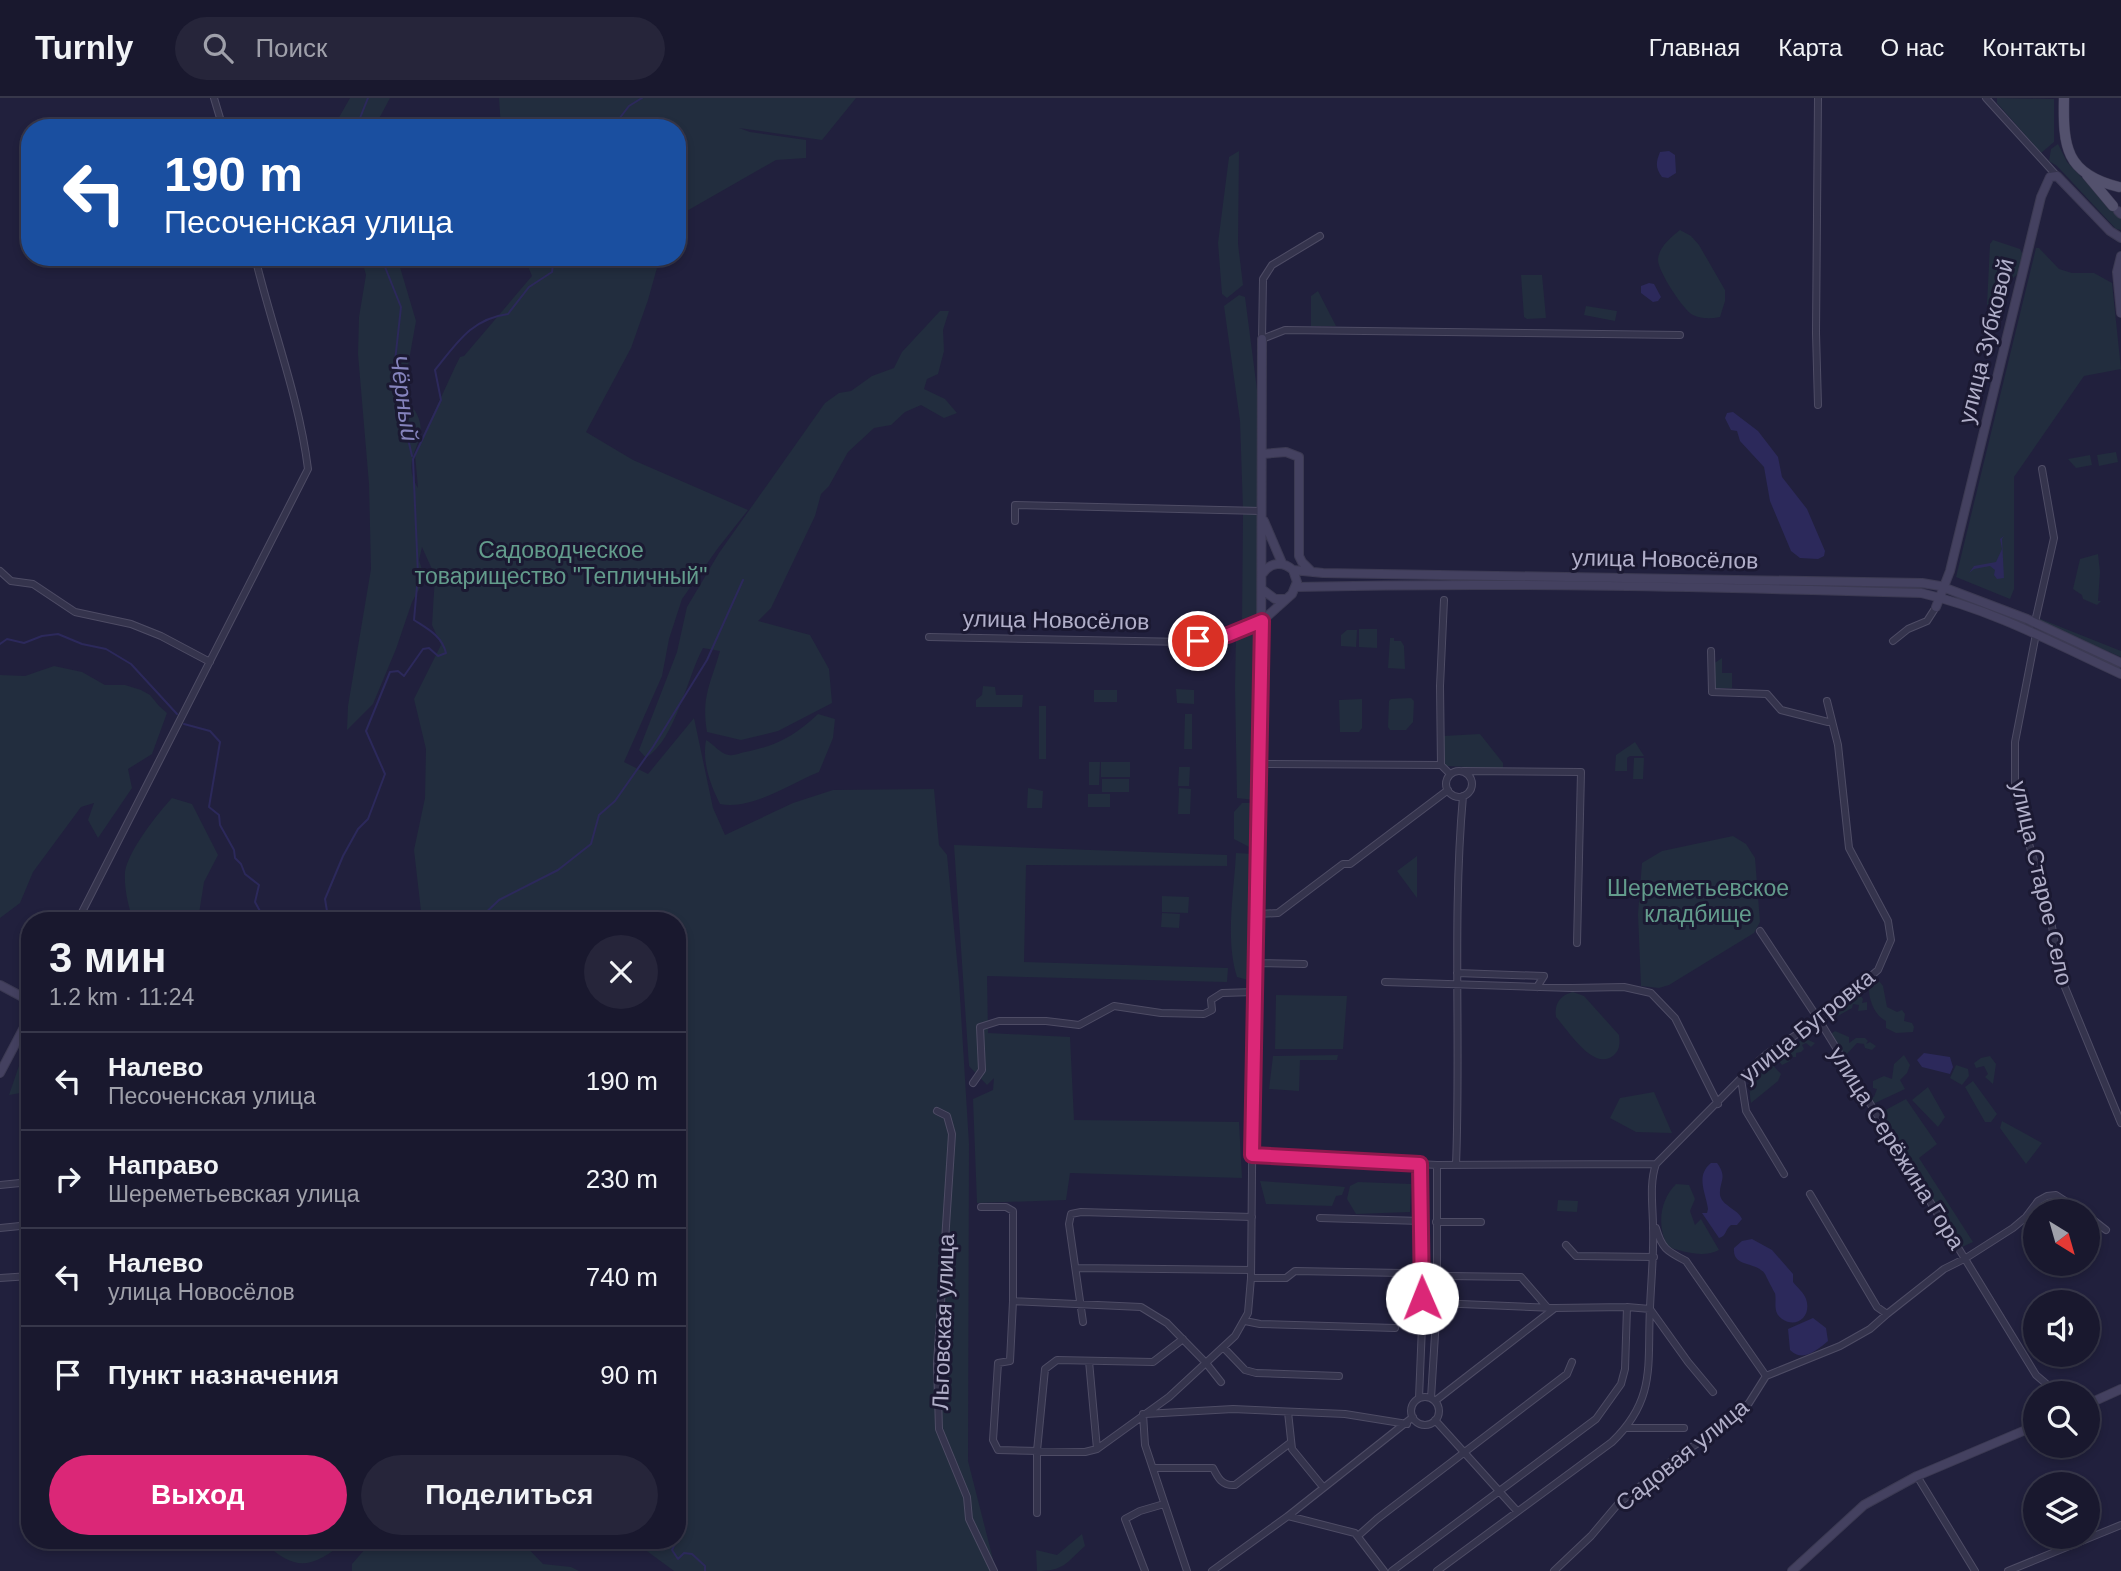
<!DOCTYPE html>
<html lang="ru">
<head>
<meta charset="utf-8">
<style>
	:root { --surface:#19182e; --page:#26253a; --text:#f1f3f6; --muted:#9fa0aa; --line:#37374a; --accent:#db2777 }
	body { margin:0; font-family:Arial,sans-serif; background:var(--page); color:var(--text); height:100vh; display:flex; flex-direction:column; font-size:26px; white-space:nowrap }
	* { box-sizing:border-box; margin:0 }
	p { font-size:23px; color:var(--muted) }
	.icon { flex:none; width:38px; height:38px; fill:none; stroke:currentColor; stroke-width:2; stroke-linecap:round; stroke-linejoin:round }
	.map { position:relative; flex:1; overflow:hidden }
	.sheet { position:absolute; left:21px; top:814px; width:665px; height:637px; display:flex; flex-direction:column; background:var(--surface); border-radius:28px; box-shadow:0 4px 10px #0003,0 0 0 2px var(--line) }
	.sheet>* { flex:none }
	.top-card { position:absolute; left:21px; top:21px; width:665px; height:147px; border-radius:28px; box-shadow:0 4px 10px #0003,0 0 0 2px var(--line); background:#1a4fa0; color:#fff; overflow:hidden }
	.needle { width:46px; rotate:143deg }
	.fabs { position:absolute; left:2023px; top:1101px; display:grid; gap:14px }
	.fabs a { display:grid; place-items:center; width:77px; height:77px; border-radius:50%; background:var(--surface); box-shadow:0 4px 10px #0003,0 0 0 2px var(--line); font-size:35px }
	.pin { position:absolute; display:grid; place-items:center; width:60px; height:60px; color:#fff; margin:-30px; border:4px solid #fff; border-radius:50%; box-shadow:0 2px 7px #0007 }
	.me { position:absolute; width:77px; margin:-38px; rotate:359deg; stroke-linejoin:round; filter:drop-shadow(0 0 5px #0008) }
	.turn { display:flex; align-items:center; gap:24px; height:147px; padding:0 28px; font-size:32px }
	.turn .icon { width:91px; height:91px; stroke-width:2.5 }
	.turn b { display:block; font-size:49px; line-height:60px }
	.round { display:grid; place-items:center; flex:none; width:74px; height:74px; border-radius:37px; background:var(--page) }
	.headline { display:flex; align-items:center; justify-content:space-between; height:119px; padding:0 28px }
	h1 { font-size:42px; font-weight:700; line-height:52px }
	.action { display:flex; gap:14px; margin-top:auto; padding:14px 28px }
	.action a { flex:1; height:80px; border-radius:42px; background:var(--accent); color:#fff; font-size:28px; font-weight:700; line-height:80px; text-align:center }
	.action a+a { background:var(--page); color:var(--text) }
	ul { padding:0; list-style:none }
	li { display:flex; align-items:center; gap:21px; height:98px; padding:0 28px; border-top:2px solid var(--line) }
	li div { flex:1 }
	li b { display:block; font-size:26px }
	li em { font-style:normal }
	header { display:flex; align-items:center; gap:42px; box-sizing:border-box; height:98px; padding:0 35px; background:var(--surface); border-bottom:2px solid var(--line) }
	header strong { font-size:33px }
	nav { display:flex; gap:38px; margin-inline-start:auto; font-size:24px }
	.search { width:490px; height:63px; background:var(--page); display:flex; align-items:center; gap:18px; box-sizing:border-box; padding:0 24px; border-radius:38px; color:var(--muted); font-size:26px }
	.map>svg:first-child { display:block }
	.green { fill:#222d3e }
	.water { fill:#2c295b }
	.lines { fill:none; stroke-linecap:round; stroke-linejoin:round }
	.stream { stroke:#2c295b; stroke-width:2 }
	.street-casing { stroke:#4e4c65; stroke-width:8 }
	.secondary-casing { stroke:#3c3a53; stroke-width:10 }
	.primary-casing { stroke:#3c3a53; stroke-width:11 }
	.street { stroke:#35344d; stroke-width:6 }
	.secondary { stroke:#444160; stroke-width:8 }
	.primary { stroke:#53516d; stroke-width:10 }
	.route-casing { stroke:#8e194d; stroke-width:18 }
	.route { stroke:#db2777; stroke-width:12 }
	.labels { text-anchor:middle; stroke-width:6; stroke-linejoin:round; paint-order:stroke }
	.street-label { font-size:23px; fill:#b1afc9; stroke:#1b1932 }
	.park-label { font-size:23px; fill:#639c8c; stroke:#1b1932 }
	.water-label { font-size:24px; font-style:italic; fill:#8583bd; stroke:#1b1932 }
</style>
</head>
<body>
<header>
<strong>Turnly</strong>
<div class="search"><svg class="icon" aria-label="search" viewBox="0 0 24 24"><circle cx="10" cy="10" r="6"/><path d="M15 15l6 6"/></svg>Поиск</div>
<nav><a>Главная</a><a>Карта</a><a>О нас</a><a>Контакты</a></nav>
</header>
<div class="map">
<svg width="2121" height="1473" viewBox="0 0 2121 1473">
	<rect width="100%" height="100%" fill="#21203d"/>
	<path class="green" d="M350,0H390L374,30H333Z
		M499,0H856L822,42L739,30L750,34L806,42V60L776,62L685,114L677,128V30H501Z
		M1997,0L2054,1V44L2041,55L1997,5Z
		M2058,46L2067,64L2121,120V132L2116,131L2057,68L2049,63L2051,51Z
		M1239,53L1238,146L1243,187L1227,200L1222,196L1218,145L1229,59Z
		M1680,132L1691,138L1699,147L1725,192V203L1720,219C1711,221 1701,221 1693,217C1683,212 1658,173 1658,162C1658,150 1671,139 1680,132Z
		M1993,142L2020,151L2023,157L2019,175C2006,184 2000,199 1987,207L1990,146Z
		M2036,150H2039L2059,171L2072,175H2094L2112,185L2121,271L2084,278L2014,379V491L2010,501L1956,479Z
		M361,159H397L416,223L403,296C409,305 418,314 420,325C425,347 400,361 418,390L415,356L455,269L460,259L464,258L532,178L524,159H578L579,166L580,159H660L648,202L631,250L586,334L633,362L748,412L718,450L682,501L669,541L662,578L624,664L648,676L694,620L713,710L725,737L793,705L833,692L934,691L939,747L947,757L959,883L969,1046L968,1363L996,1473H674L632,1442H677V822H422L414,752L425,700L426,651L414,601L441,547L432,527L435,478L422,449L419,462L425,481L412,504L396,551L373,606L347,632L348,608L371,471L369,386L358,256L359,219L366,177Z
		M1521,177H1542L1546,220L1527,221L1524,219Z
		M1318,193L1336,228H1311V198Z
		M1239,197L1245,199L1259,307L1260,411H1243L1240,323L1224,208Z
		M1586,208L1617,213L1615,223L1584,217Z
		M940,213H949L943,232L944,253L938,276L927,281L924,291L945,301L957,315L944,320L921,307L905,314L891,327L874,330L848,354L829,388L821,396L815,418L771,510L758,523L810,537L829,571L832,605L778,633L741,642L707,634C701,599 711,585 720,553L703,550C686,582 676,640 646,660L639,652L677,554L687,509L719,455L825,305L839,295L851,293L872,278L894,270L902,254Z
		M2116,354L2118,364L2099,368L2097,357Z
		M2090,357L2092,367L2076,370L2068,361Z
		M1243,416H1259L1257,520L1242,525Z
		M2098,456L2100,474L2098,503H2101L2097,507L2083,501L2082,497L2073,491L2080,461Z
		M2038,520L2121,553V559L2039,524Z
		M1256,531L1254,702L1237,700L1235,589L1236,538Z
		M1359,531H1377V550L1359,549Z
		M1347,532H1357L1356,549L1341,548V537Z
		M1390,540H1394V543H1401L1404,548L1405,571L1388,570Z
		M1722,560V575H1732V590H1714L1713,566Z
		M54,568L82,574L105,587H125L141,592L150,597L159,608L167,615L152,656L128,671L132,690L98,740L88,722L94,705L81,709L33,774L20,805L0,820V577L25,578Z
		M983,588L995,589L996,597H1023L1022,609H976V602L982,597Z
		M1176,591L1194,592V606L1177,605Z
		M1094,592H1117V604H1094Z
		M1411,600L1414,603L1413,624L1406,632H1390L1388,629L1389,603L1391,601Z
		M1362,601V630L1359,634H1340L1339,602Z
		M1039,608H1046V661H1039Z
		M818,616L835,621L833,640L819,674C789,686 753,712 720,706C710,686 702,664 706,642C714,646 720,656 729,657C734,658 740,655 745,654C776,648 795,638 818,616Z
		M1185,616H1192V651H1184Z
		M1480,636L1503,665V671L1447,668L1444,665L1443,638Z
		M1635,644L1644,658H1630L1627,660V673H1615L1616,657Z
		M1634,660H1644L1643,681H1633Z
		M1089,664H1100L1099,687H1089Z
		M1101,664H1130V679H1101Z
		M1179,669H1190L1189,688H1178Z
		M1102,681H1129V694H1102Z
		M1028,690L1043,693L1042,710H1027Z
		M1179,690L1191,691L1190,716H1178Z
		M1088,696H1110V709H1088Z
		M172,700L192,706L218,757L204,784L198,822H133C128,807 124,790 125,774C128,753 158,715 172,700Z
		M1242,705H1254L1253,751L1234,741V714Z
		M1733,738L1746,746L1755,760L1760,824L1754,835L1669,887L1659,890L1641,888L1638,816L1642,765L1662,753Z
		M954,747L1227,757V768L1026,767L1024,864L1228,870L1227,884L987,878L988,935L1070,939L1074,1022L1239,1024L1242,1080L1070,1075L1066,1102L977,1105L973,1001L993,992L994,980L987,987L969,968Z
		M1236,755L1253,756L1252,883L1237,879C1225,841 1234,794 1236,755Z
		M1417,758V800L1397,773Z
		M1162,798L1189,799L1188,815L1162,814Z
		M1162,815L1180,816L1179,830L1161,829Z
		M1879,883L1883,888L1887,909L1897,914L1902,912L1905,916L1904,923L1912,925L1914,929L1913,934L1896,935L1886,930V923C1875,918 1869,902 1869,892Z
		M1573,894L1584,898L1619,937C1620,944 1620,952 1614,957C1594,975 1568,932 1556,919C1554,906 1560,897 1573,894Z
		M1854,895L1860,897L1863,901L1862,905L1867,904V912L1858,913L1859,907L1853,906L1852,910L1829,923L1827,919C1838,911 1845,903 1854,895Z
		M1276,897L1347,898L1343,951H1275Z
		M1835,933L1849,939V945L1856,940H1865L1868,943L1866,946L1870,944L1876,948L1872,952L1865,950L1864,946L1857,945L1846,957L1841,954L1829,937Z
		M1804,940L1815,945L1811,949L1806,945L1802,947L1804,951L1801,954L1796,955V959H1790V963L1782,967L1773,956L1780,951L1788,953C1795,950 1798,943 1804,940Z
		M1338,957L1337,962H1300L1299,993L1269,991L1273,958Z
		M1904,957L1910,967L1907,975L1900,982L1905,991L1873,1006L1869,1000L1874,999L1877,991L1873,990V983L1884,978L1892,981L1894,966Z
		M1990,958L1996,966L1993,986L1985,979L1988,976L1984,968L1976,970L1974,965L1981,960Z
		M22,959L26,994L9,997Z
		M1768,962L1781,976L1778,983L1751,1005C1747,987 1755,974 1768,962Z
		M1956,967L1968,971L1969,978L1962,987L1950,980Z
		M1973,983L1997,1016L1991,1024H1985L1965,989Z
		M1928,989L1945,1019L1938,1029L1912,1002Z
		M1654,994L1672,1035L1636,1034L1610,1020L1620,1000Z
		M1906,1001L1937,1046L1919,1060L1973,1144L1962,1149L1880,1015Z
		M2002,1023L2042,1045L2026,1066L2000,1030Z
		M1260,1083L1334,1088L1345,1089L1342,1097L1336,1098L1332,1108L1266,1106Z
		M1358,1084L1411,1086L1410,1114L1356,1116L1347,1101L1350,1088Z
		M1676,1086L1689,1087L1695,1101L1690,1113L1695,1127L1701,1121L1719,1152C1704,1160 1684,1154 1668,1149C1657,1129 1659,1103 1676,1086Z
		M1558,1102L1578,1103L1577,1114L1557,1113Z
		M1082,1436L1085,1448C1066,1465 1064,1473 1037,1473L1036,1452L1057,1457Z
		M261,1442H347C309,1473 295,1473 261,1442Z
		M373,1442H520L543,1466L571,1469L579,1473H352V1466Z"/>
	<path class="water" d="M1669,53L1675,57L1676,75L1668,80L1662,79C1655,70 1656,64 1660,54Z
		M1649,185L1654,186L1661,199L1658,203L1653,204L1641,195V188Z
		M1733,314L1758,333L1778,359L1782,379L1807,411L1825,453L1824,458L1818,461L1800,460L1791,453L1770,403L1764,369L1740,343L1737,333L1731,332L1725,320L1727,315Z
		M2004,438L2002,441L2004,480L1997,481L1994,477L1995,472L1990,468L1974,471L1969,475L1974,468L1996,464L2002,451L2000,441Z
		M1924,955L1950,959L1953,969L1950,976L1922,969L1917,962Z
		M1711,1065H1717C1728,1080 1719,1083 1720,1097C1722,1108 1738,1111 1742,1121L1737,1127H1731C1725,1131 1727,1138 1719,1140L1702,1115H1707L1708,1111C1706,1095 1695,1078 1711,1065Z
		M1752,1141L1772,1152L1793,1176V1184C1797,1189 1804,1195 1806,1201C1812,1218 1797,1231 1782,1221C1772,1214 1777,1204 1775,1195C1774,1194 1766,1178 1765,1176C1757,1163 1732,1170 1734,1150L1742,1143Z
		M1813,1220L1826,1230L1828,1243C1817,1252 1803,1265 1790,1252L1788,1231Z"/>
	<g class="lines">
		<path class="stream" d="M356,30L368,0
			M612,30L629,8L642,0
			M381,159L401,209L395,263L399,302L412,358
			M0,546L7,541L24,545L42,538L58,536L82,546L106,551L131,566L177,616
			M184,626L210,633L220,644L209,709L219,717L220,727L234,752L235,760L241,766L245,776L259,787L255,804L261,815L252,822
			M317,822L318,817H323L327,813L325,801L343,758L358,731L368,721L385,676L366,633L390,574L398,573L404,578L423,551L429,550L438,558L446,555C442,538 428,531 414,522L418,477L413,361L441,302L435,272C457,245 471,221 508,216L529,189L552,174L554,159
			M478,822L499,802L558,772L591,746L599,717L615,703L653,649L707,562L743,482
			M677,1428L680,1435L672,1452L678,1461L684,1455L692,1456L705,1468V1473"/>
		<g class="street-casing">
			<path id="street" d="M214,0L223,30
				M1818,0L1816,235L1818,307
				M1986,0L2057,78
				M1320,138L1272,167L1263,181L1262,241L1285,232L1680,237
				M1015,423V407L1261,413
				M0,473L11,483L33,486L75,514L131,526L161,538L210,564
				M2035,524L2054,440L2042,371
				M2036,536L2015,644V688L2023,725L2050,818L2062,882L2121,1025
				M929,539L1187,544L1228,536L1262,523
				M1893,543L1908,531L1927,523L1936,509
				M1711,553L1712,594L1767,596L1781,612L1828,624
				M1260,666L1441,667L1450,676
				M1441,667L1440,588L1444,502
				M1463,673L1581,674L1577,845
				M1446 686a13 13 0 1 1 26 0a13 13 0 1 1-26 0Z
				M1257,816L1278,815L1343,766H1350L1448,692
				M78,822L308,371C299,299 272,230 255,159
				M1760,833L1819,922L2036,1277L2057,1295
				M1254,865L1304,866
				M1457,875L1544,878L1537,889
				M1385,884L1572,890L1624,889L1651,895L1675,920L1718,1006
				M23,931L30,982
				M1741,981L1746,1013L1784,1076
				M973,985L982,972L980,929L999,923H1046L1079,927L1114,908L1161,915L1204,916L1212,912L1211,902L1222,895L1255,894
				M937,1013L947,1018L952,1036L937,1266L939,1331L967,1399L969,1421L994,1473
				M1252,1057L1437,1067L1656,1066
				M1656,1066L1755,966L1768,955L1819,922L1878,872L1891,842L1888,823L1849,750L1838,647L1827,603
				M1456,1067C1461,944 1452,821 1463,698
				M0,1087L30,1084
				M1810,1096L1877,1209L1887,1216L1944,1171L1966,1160L2013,1130L2026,1119L2038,1103L2047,1098L2056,1097L2081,1113
				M981,1109H1006L1013,1113V1203L1010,1263L998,1265L993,1342L998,1352L1085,1354L1097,1351L1169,1299L1235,1238L1248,1215L1251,1180L1254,865L1261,606
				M2088,1118L2106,1132
				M1320,1120L1421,1123
				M1436,1124H1481
				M0,1130L30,1127
				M1656,1130C1662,1151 1667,1153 1686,1163L1766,1278
				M1566,1147L1576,1158L1654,1159
				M1076,1170L1251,1172
				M1449,1178L1521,1179L1547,1209
				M0,1180L30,1178
				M1251,1180H1286L1295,1173L1402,1175
				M1013,1203L1141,1209L1167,1225L1206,1265L1221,1284
				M1437,1205L1555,1210
				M1245,1223L1260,1226L1395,1230
				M1083,1224L1069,1126L1071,1116L1081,1114L1252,1119
				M1223,1249L1245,1272L1256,1275L1339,1278
				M1089,1263L1097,1351
				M1411 1313a14 14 0 1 1 28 0a14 14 0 1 1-28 0Z
				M1419,1300L1422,1228L1420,1066
				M1431,1300L1437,1205V1067
				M1435,1303L1555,1210L1627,1209L1650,1211L1688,1264L1713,1294
				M1288,1314L1292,1351L1323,1389
				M1143,1316L1145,1347L1187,1473
				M1145,1316L1233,1311L1345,1316L1407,1326
				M1435,1322L1517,1413
				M1627,1330H1684
				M1153,1370H1213C1218,1380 1222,1388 1235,1387L1290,1345
				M1917,1378L1975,1473
				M1037,1415V1353L1045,1271L1057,1262L1153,1264L1183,1241
				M1288,1418L1355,1435L1384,1473
				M1359,1437L1377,1421L1567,1276L1572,1264
				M1145,1473L1125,1421L1140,1413L1164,1406
				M1212,1473L1288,1418L1413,1319
				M1392,1473L1596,1321L1621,1286L1625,1271L1627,1209
				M1437,1473L1612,1344C1657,1301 1647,1265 1650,1210C1651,1183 1654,1157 1653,1130C1653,1108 1649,1086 1656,1066
				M1554,1473L1591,1438L1618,1406L1680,1356L1715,1335L1734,1319L1749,1305L1766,1278L1840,1248L1870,1231L1887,1216
				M2008,1473L2121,1427"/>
		</g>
		<g class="secondary-casing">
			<path id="secondary" d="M2118,113L2121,116
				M2121,158L2117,174L2121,215
				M1262,356L1286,354L1299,359V458L1302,464L1312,474
				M1264,423L1282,465
				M1293,472L1323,475L1922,485L1940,488L2027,521L2121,565
				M1296,489C1504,484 1713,489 1921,495C1991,511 2056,546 2121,576
				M1263,492L1275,501H1285
				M1936,509L1950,473L2041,99L2050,79L2057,78L2110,133L2121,140
				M1262,523L1292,496L1297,484L1293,472C1283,463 1271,464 1263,475
				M1261,606L1262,241
				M0,887L30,903
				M0,975L30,918
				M2088,1306L2121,1291
				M1792,1473L1864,1407L1917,1378L2035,1328"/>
		</g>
		<g class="primary-casing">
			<path id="primary" d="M2064,0C2063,48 2065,76 2119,89
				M2087,77L2113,108"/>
		</g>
		<use href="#street" class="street"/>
		<use href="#secondary" class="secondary"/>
		<use href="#primary" class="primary"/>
	</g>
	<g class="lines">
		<g class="route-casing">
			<path id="route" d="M1198,543L1228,537L1262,523L1252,1057L1420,1066L1422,1200"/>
		</g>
		<use href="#route" class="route"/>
	</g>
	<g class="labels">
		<g class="street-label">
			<text transform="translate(1986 243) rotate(-76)" y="8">улица Зубковой</text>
			<text transform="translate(1665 461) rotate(1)" y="8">улица Новосёлов</text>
			<text transform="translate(1056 522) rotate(1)" y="8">улица Новосёлов</text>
			<text transform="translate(2042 785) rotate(77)" y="8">улица Старое Село</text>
			<text transform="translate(1807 928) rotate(-39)" y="8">улица Бугровка</text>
			<text transform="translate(1897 1050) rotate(58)" y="8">улица Серёжина Гора</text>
			<text transform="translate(943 1224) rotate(-88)" y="8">Льговская улица</text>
			<text transform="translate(1682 1357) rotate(-39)" y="8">Садовая улица</text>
		</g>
		<g class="park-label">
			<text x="561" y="460">Садоводческое<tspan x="561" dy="26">товарищество "Тепличный"</tspan></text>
			<text x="1698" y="798">Шереметьевское<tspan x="1698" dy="26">кладбище</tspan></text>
		</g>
		<g class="water-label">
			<text transform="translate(404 300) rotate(82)" y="8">Чёрный</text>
		</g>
	</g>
</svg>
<div class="fabs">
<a><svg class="needle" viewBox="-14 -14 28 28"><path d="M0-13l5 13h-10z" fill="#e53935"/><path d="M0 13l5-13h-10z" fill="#9fa0aa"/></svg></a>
<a><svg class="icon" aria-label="sound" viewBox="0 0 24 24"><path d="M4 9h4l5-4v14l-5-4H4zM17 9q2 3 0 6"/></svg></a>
<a><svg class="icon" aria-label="search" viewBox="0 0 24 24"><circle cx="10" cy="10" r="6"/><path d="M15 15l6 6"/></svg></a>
<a><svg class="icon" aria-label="layers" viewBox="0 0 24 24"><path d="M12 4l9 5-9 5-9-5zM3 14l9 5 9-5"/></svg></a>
</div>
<div class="pin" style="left:1198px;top:543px;background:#d93025"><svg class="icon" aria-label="arrive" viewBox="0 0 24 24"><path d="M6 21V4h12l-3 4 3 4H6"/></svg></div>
<svg class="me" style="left:1422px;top:1200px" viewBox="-20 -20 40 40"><circle r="19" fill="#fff"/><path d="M0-13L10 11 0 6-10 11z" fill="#db2777"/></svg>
<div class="top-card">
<div class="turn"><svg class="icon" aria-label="left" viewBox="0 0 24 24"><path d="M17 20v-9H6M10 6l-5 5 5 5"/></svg><div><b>190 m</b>Песоченская улица</div></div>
</div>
<section class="sheet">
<div class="headline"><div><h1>3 мин</h1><p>1.2 km · 11:24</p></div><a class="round"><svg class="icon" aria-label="close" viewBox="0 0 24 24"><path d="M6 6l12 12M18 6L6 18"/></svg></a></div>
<ul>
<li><svg class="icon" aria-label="left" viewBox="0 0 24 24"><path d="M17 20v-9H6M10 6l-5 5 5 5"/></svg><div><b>Налево</b><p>Песоченская улица</p></div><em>190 m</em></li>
<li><svg class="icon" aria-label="right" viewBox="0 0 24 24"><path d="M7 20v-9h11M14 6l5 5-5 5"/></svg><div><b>Направо</b><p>Шереметьевская улица</p></div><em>230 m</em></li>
<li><svg class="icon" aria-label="left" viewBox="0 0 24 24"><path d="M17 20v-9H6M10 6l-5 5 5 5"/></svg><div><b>Налево</b><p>улица Новосёлов</p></div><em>740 m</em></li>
<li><svg class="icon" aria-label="arrive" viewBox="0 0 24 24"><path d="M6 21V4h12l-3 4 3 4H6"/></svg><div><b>Пункт назначения</b></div><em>90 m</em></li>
</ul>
<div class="action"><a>Выход</a><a>Поделиться</a></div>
</section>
</div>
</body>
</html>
